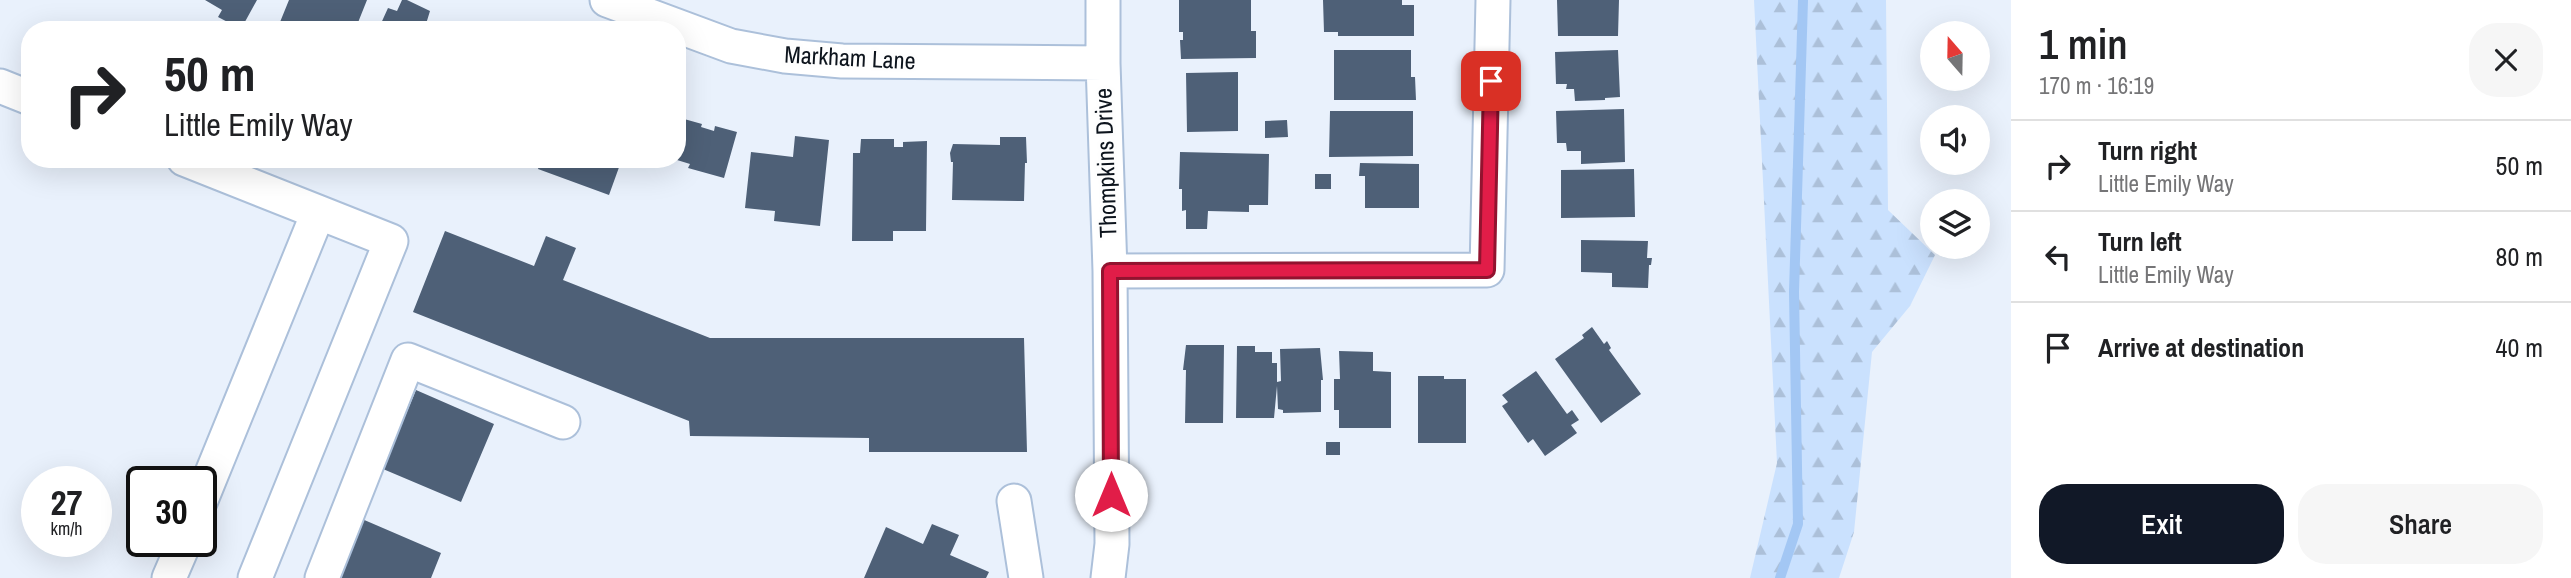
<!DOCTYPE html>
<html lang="en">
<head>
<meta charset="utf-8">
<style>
	:root { --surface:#fff; --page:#f6f6f6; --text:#202124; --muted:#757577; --line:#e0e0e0; --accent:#111827 }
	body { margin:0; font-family:"Archivo Narrow",sans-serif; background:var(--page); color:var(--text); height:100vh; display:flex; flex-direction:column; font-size:26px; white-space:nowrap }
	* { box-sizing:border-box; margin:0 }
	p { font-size:23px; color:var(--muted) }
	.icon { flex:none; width:38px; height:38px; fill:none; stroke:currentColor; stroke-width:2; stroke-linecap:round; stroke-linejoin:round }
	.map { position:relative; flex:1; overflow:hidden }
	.drawer { display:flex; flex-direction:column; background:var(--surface); width:560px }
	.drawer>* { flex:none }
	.top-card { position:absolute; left:21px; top:21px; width:665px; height:147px; border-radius:28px; box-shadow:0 7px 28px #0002; background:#fff; color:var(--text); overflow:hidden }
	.needle { width:46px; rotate:340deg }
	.fabs { position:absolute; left:1920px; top:21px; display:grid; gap:14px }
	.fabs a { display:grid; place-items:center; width:70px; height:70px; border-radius:50%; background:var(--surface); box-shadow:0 7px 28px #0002; font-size:35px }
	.speed { position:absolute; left:21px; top:466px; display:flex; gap:14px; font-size:35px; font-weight:700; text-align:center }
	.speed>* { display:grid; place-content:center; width:91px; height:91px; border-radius:50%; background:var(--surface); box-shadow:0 7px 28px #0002; line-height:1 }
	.speed small { font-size:18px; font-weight:400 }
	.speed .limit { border:4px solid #111; border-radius:10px; background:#fff; color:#111 }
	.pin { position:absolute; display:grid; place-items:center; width:60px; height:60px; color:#fff; margin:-30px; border-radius:14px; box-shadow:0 4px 10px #0006 }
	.me { position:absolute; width:77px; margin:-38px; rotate:0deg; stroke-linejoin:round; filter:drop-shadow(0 0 5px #0008) }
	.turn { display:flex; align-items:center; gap:24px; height:147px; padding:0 28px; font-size:32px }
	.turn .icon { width:91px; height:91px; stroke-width:2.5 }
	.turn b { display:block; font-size:49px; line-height:60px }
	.round { display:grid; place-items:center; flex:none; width:74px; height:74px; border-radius:28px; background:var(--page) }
	.headline { display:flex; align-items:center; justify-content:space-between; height:119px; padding:0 28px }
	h1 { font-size:42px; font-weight:600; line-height:52px }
	.button { display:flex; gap:14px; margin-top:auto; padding:14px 28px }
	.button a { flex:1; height:80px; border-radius:28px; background:var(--accent); color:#fff; font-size:28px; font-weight:600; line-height:80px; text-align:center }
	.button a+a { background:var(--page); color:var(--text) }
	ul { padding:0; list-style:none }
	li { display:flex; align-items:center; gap:21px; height:91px; padding:0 28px; border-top:2px solid var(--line) }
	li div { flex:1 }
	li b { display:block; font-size:26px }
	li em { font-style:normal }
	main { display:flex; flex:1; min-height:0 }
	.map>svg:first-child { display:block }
	.forest { fill:url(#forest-firs) }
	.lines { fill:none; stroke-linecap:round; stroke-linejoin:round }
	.stream { stroke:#a3c7f4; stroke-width:10 }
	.building { fill:#4e6077 }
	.minor-casing { stroke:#acc0da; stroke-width:37 }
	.minor { stroke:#fff; stroke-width:33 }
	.route-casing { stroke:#92132f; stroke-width:18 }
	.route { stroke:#e11d48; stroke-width:12 }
	.labels { text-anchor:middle; stroke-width:7; stroke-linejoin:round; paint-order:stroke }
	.street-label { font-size:24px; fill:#0d141d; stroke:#fefefe }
</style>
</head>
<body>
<main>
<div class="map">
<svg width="2011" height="578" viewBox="0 0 2011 578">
	<defs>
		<pattern id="forest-firs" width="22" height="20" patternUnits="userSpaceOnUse" patternTransform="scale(1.75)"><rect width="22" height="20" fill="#cae1fe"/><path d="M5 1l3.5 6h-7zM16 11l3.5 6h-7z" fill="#acc0d9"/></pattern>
	</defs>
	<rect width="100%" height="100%" fill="#e9f1fc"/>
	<path class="forest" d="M1754,0H1886L1888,210L1935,255L1910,306L1872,352L1854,532L1839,578H1750L1777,463Z"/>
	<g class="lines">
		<path class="stream" d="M1780,578L1798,524L1794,292L1803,0"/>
	</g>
	<path class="building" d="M205,0H257L241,29L218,17L222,10Z
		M289,0H367L355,30H284L278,27Z
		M402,0H407L430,11L426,24L438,30H378L388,8L397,11Z
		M1179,0H1251V31H1256V58L1181,59L1180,40H1183V32H1179Z
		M1323,0H1402V5H1414V36H1338V32H1324Z
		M1557,0H1619L1618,36H1558Z
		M1334,50H1411V77H1415L1416,100H1334Z
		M1618,50L1620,97L1605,98V100L1575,101L1574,89H1566L1567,84H1556L1555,52Z
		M1238,72V131L1187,132L1186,73Z
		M1624,109L1625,162L1581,164V151H1567L1566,143H1557L1556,111Z
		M1330,111H1413V156L1329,157Z
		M677,117L702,124L701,127L714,131L715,126L737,132L724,178L688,168L690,164L677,160Z
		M1287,120L1288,137L1265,138V121Z
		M795,136L829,140L820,226L774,221L775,211L745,208L751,152L793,157Z
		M1000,137H1026L1027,163H1025L1024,201L952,200L953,162H951L950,153L953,144L1000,145Z
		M861,139H894V147H903V142L927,141L926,231H893V241H852L853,153H860Z
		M1180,152L1269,154L1268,205H1249V212L1208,211L1207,229H1186V210L1182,211V189H1179Z
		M541,159H622L609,195L538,169Z
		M1360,163L1419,164V208H1365V176H1359Z
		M1634,169L1635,217L1561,218V170Z
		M1315,174H1331V189H1315Z
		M445,231L534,266L546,236L576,248L563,280L710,338H1024L1027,452H869V438L690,436L689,421L413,312Z
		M1581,240L1648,241L1647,258H1652L1651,265H1649L1648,288L1612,287V273L1581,272Z
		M1592,327L1604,344L1607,341L1611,348L1609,350L1641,394L1601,423L1555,359L1584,338L1582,335Z
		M1186,345H1224L1223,423H1185L1186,370H1183Z
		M1237,346H1255V352H1272V363H1277V382L1281,381L1280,349L1320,348L1323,380H1321V412L1283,413V410L1278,409L1277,386L1274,418H1236Z
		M1339,351L1373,352V371L1391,372V428H1339V410H1334V379H1340Z
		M1536,371L1567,414L1572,410L1579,420L1571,425L1577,433L1545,456L1533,439L1528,443L1502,406L1508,402L1502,395Z
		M1418,376H1444V379H1466V443H1418Z
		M416,390L494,424L461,502L383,469Z
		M1326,442H1340V455H1326Z
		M362,519L441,553L431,578H336Z
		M932,524L959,535L950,555L989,572L986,578H864L886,527L923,544Z"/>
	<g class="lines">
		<g class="minor-casing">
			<path id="minor" d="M607,0L731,46L785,56L842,61L1103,63
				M1103,0V63L1110,271L1112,544L1108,578
				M0,86L30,98
				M184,159L391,241L255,578
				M1110,271L1487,270L1493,0
				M201,500L318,213
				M1014,501L1026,578
				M169,578L185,541
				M322,578L408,360L563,422"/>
		</g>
		<use href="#minor" class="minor"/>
	</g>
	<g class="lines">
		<g class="route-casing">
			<path id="route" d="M1111,495L1110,271L1487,270L1491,81"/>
		</g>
		<use href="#route" class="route"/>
	</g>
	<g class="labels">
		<g class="street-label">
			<text transform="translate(850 58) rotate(3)" y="8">Markham Lane</text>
			<text transform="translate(1106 163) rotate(-92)" y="8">Thompkins Drive</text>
		</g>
	</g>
</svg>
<div class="fabs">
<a><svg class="needle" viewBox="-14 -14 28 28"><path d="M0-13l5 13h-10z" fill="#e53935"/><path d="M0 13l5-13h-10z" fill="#757577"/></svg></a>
<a><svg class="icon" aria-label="sound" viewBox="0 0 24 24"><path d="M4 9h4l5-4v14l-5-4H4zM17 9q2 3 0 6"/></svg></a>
<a><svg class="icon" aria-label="layers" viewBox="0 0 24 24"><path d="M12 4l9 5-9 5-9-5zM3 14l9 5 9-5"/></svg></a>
</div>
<div class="speed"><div>27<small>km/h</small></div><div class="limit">30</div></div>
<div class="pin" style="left:1491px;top:81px;background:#d93025"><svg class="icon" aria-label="arrive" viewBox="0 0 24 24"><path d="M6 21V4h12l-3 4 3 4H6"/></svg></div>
<svg class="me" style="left:1111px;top:495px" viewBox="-20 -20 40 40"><circle r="19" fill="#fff"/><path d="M0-13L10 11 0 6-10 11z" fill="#e11d48"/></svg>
<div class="top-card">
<div class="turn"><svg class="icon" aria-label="right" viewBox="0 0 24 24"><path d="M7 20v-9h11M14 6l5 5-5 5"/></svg><div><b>50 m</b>Little Emily Way</div></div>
</div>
</div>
<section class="drawer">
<div class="headline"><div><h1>1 min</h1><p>170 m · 16:19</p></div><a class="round"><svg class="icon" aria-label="close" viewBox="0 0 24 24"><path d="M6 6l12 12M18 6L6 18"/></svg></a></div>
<ul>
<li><svg class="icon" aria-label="right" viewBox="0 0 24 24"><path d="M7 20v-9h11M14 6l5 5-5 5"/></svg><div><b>Turn right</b><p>Little Emily Way</p></div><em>50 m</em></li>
<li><svg class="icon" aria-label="left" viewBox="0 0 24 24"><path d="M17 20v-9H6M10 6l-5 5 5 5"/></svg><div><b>Turn left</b><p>Little Emily Way</p></div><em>80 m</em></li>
<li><svg class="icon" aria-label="arrive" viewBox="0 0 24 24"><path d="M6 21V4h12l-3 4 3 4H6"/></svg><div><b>Arrive at destination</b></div><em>40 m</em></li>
</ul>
<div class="button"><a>Exit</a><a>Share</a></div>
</section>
</main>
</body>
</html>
